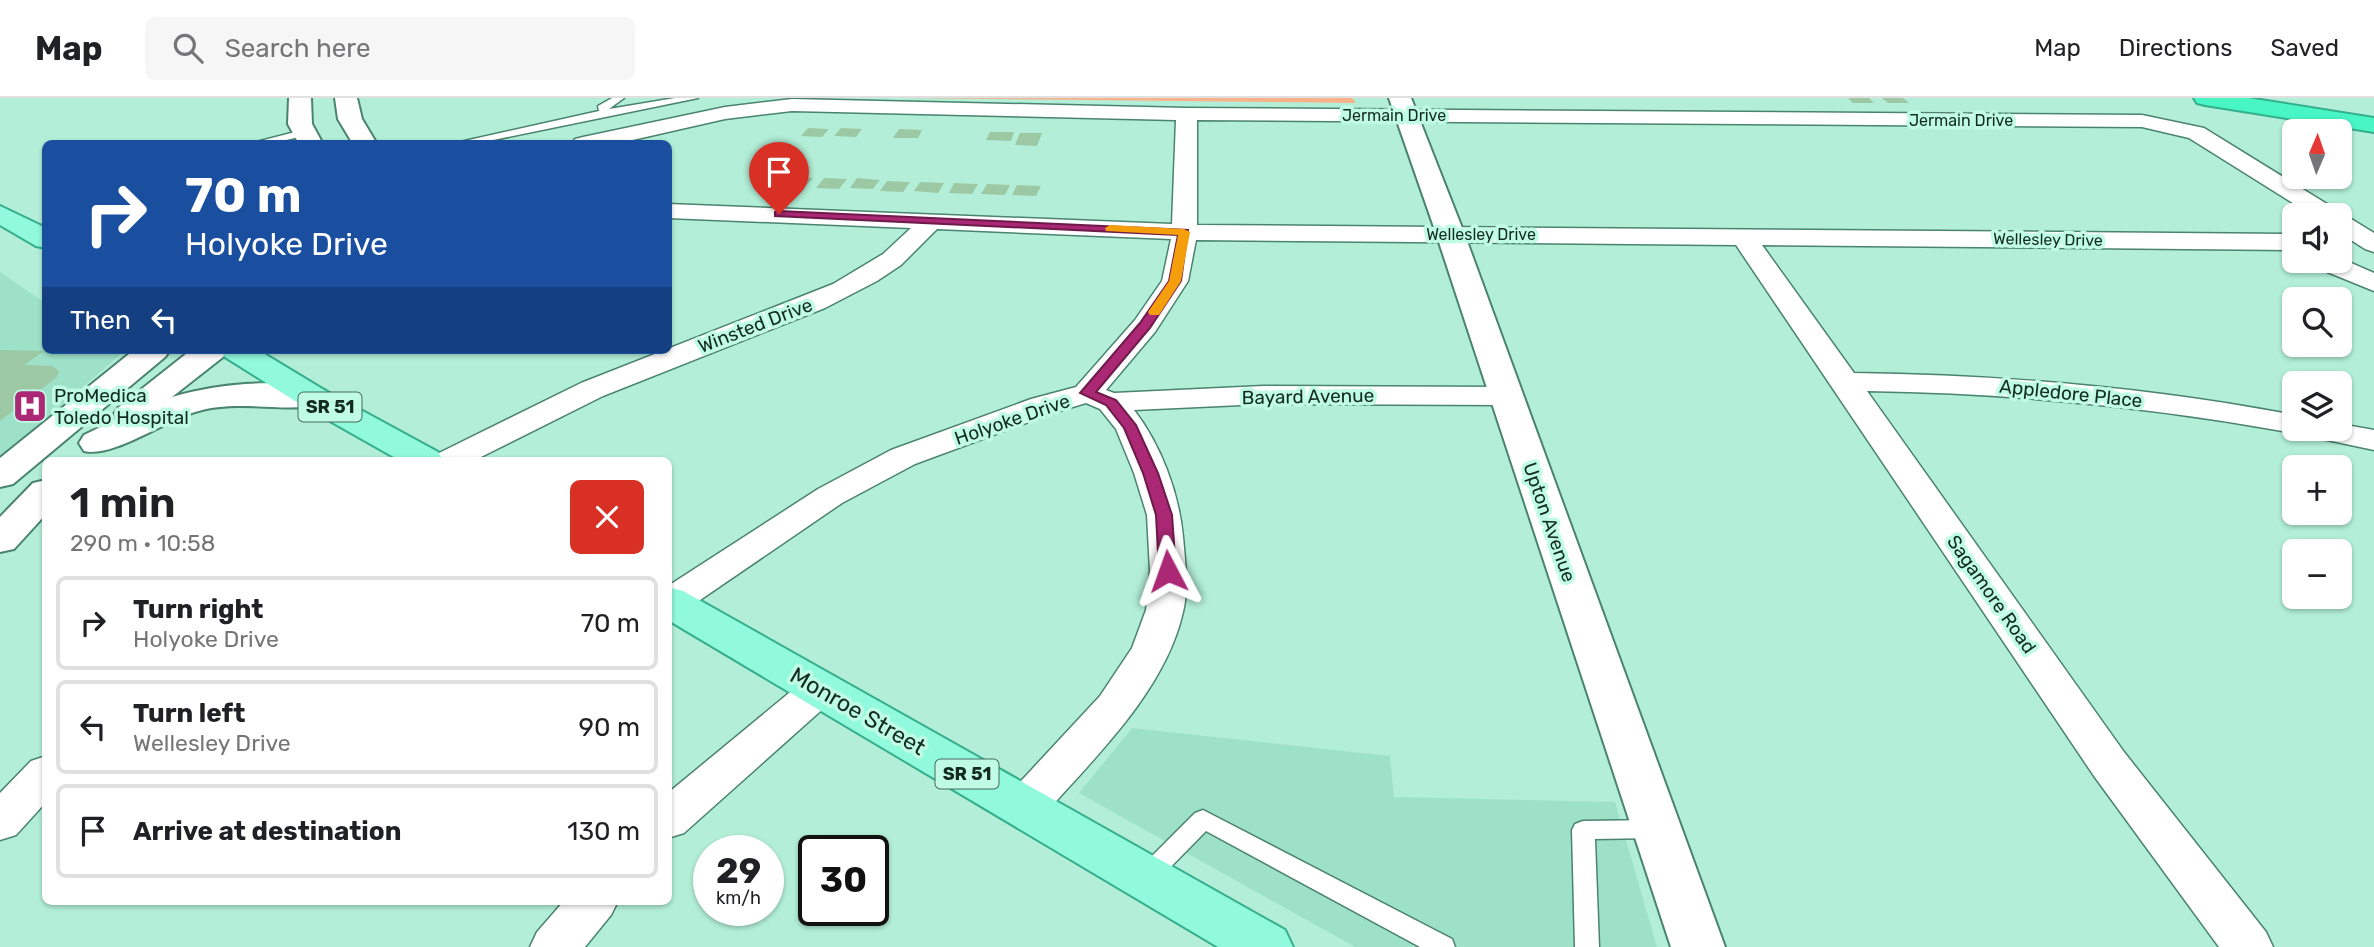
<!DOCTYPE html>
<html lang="en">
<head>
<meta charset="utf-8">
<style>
	:root { --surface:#fff; --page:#f6f6f6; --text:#202124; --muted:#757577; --line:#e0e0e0 }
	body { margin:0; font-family:Rubik,sans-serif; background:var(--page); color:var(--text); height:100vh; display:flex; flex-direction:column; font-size:26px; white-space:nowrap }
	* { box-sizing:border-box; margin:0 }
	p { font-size:23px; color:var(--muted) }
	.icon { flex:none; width:38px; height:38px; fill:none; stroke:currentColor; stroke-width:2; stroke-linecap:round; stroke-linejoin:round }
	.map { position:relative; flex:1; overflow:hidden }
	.side { position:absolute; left:42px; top:359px; width:630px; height:448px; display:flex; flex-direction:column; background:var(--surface); border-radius:10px; box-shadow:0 2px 5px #0004 }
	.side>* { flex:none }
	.banner { position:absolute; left:42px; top:42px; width:630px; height:214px; border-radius:10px; box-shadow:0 2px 5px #0004; background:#1a4fa0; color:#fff; overflow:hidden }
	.needle { width:46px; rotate:2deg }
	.fabs { position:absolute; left:2282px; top:21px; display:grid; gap:14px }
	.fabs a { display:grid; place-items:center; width:70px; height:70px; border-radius:10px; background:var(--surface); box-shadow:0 2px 5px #0004; font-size:35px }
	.speed { position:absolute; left:693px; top:737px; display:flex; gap:14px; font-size:35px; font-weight:700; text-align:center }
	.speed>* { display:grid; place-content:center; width:91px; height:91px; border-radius:50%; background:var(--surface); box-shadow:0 2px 5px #0004; line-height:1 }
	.speed small { font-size:18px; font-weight:400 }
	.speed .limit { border:4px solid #111; border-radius:10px; background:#fff; color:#111 }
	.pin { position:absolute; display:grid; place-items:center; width:60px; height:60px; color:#fff; margin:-72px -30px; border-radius:50% 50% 50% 0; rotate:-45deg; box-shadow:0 0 7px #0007 }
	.pin .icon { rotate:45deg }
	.me { position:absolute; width:77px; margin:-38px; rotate:356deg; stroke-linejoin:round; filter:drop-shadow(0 0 5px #0008) }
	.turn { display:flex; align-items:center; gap:24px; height:147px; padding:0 28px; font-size:32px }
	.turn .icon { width:91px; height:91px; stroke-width:2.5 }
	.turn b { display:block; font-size:49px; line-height:60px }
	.then { display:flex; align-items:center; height:66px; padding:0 28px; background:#0003; gap:14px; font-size:26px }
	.round { display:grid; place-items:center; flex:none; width:74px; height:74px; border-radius:10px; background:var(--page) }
	.summary { display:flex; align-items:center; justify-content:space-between; height:119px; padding:0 28px }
	h1 { font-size:42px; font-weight:600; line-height:52px }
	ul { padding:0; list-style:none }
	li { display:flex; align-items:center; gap:21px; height:94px; margin:0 14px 10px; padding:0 14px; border:4px solid var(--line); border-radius:10px }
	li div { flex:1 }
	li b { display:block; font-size:26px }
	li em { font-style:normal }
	header { display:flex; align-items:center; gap:42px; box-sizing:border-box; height:98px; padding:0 35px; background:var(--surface); border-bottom:2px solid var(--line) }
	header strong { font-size:33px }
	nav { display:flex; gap:38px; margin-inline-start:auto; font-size:24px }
	.search { width:490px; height:63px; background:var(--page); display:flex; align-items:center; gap:18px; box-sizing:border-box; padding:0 24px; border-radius:10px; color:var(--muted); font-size:26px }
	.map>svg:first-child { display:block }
	.built { fill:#9ee1c9 }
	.green { fill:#f9b189 }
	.building { fill:#9cc8a4 }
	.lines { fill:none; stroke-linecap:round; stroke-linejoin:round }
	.service-casing { stroke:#4a836f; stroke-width:3 }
	.minor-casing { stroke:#4a836f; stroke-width:3 }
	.tertiary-casing { stroke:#4a836f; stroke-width:4 }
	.primary-casing { stroke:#35ae8c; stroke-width:4 }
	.motorway-casing { stroke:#35ae8c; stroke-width:4 }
	.service { fill:#fff; fill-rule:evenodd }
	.minor { fill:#fff; fill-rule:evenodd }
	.tertiary { fill:#fff; fill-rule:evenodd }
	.primary { fill:#91f9dc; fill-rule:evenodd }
	.motorway { fill:#48f5c4; fill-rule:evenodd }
	.route { fill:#aa2874; stroke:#6e1a4b; stroke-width:2 }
	.slow { fill:#f59e0b }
	.labels { text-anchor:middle; stroke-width:7; stroke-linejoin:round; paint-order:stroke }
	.far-street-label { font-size:16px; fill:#132b23; stroke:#c0fce5 }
	.shield { fill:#c0fce5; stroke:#476a5d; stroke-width:2 }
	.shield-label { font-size:18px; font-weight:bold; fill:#132b23 }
	.street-label { font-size:19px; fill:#132b23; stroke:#c0fce5 }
	.poi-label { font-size:19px; fill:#132b23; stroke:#c0fce5; text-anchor:start }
	.near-street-label { font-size:23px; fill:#132b23; stroke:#c0fce5 }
</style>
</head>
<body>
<header>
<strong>Map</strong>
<div class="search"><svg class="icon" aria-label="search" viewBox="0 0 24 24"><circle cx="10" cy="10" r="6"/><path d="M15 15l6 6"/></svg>Search here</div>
<nav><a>Map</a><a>Directions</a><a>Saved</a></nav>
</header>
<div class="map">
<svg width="2374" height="849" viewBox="0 0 2374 849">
	<rect width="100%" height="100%" fill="#b3efd8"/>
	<path class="built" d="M0,174L45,205L46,252H114L120,257L0,360Z
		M1132,630L1390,658L1394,699L1615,704L1657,849H1355L1079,695Z"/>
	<path class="green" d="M898,0H1352L1356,5Z"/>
	<path class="building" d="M1848,0H1869L1874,5H1853Z
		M1882,0H1903L1909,5H1888Z
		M808,30L829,31L822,39L801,38Z
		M841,30L862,31L856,39L834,38Z
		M899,31L922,32L918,40H893Z
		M990,34H1014L1011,43L986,42Z
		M1020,35H1042L1037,48L1015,47Z
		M762,77L784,78L776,88L753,86Z
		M790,79L813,80L805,89L782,88Z
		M824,80L847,81L839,91L816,90Z
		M857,80L880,82L873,91L850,90Z
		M887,83L910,84L903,94L880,93Z
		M920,84L944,85L938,95L914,93Z
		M954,85L978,86L972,96L949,95Z
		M987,86L1010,87L1005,97L981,96Z
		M1017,87L1041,88L1036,98L1012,97Z
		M0,252L44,253L24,267L52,268L59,273L57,279L0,323Z"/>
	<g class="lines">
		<g class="service-casing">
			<path id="service" d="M612,0H624L609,11L675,0H698L474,46H451L599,13L598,8Z
				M303,32L307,33V37L270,46H248Z
				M1203,712L1452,841L1455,849H1420L1206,733L1154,786L1146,789L1138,786L1134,779L1138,772L1195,715Z
				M1655,722L1663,725L1666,731L1663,737L1655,740L1595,741L1599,849H1575L1572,732L1575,726L1583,723Z"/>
		</g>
		<g class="minor-casing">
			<path id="minor" d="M792,1L1187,10L2142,17L2204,30L2374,135V154L2365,151L2340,135V117H2312L2189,40L2142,29L1197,22V127L2294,136V152L1762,147L1854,275C2002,277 2148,289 2294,317V331H2340V326L2374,332V352L2308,338L2304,333L2294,335C2152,309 2011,295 1867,293L2124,654L2266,834L2273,849H2219L2094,678L1736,147L1196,142L1188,183L1155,234L1106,292L1114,295L1263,288L1505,289L1516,291L1520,298L1516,305L1505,307L1263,306L1134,312C1161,347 1179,395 1183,439C1185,463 1189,490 1183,514C1165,594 1093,661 1040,721L1024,727L1008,721L1002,709L1008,697L1100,598L1132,550L1146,512L1150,473L1147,417L1134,375L1116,331L1100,311L1086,305L1053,315L915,366L842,405L684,513L668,516V488L818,391L891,352L1031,301L1076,289L1135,222L1162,183L1171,141L937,131L901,167L877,183L825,210L603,298L475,362H435L439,355L581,285L833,186L883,156L911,130L668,120V106L1172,126L1176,22L792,13L725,21L615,46H572L575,41L583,39L725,9Z
				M2340,160L2374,175V193L2315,169L2311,163H2340Z
				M820,576L834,581L840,591L834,601L684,735L668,740V695L806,581Z
				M46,658V704L16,737L0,742V695L31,663Z
				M564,803H618L611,817L585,849H530L537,834Z"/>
		</g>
		<g class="tertiary-casing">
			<path id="tertiary" d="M289,0H311L312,26L323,46H299L288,26Z
				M335,0H357L362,21L377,46H353L338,21Z
				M1389,0H1411L1464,135L1725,849H1671L1436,135Z
				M134,252H170L165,259L13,386L0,389V360Z
				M191,252H228L223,259L172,299C219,285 276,280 324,292L329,299L324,306C283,316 238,300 195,314C164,323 113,360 84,353L79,345L84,337L117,321L114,316L119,309Z
				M46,382V416L14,451L0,454V419L33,385Z"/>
		</g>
		<g class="primary-casing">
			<path id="primary" d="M0,108L46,130V150L36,148L0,127Z
				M220,252H258L324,292L438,354L443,362H399L300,306L225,259Z
				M668,489L683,493L1285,832L1293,849H1218L668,522Z"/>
		</g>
		<g class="motorway-casing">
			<path id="motorway" d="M2194,0H2248L2374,20V34L2205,7L2197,5Z"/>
		</g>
		<use href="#service" class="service"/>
		<use href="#minor" class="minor"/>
		<use href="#tertiary" class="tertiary"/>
		<use href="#primary" class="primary"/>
		<use href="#motorway" class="motorway"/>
	</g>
	<path class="route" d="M779,113L1188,132L1181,183L1150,230L1096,294L1116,302L1136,327L1158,375L1172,417L1176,473L1174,477L1168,479L1159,473L1156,417L1143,375L1124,330L1106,307L1080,295L1140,225L1169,183L1178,137L775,118V114Z"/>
	<path class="slow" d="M1110,127L1184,131L1190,134L1181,183L1159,217H1150L1148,214L1169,183L1178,137L1106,133L1105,130Z"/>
	<defs>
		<g id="hospital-square" transform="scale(1.75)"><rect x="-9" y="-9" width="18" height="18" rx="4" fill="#aa2874" stroke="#c0fce5"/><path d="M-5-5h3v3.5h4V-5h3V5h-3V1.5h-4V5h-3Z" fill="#fff"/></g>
	</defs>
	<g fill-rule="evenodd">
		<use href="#hospital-square" x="30" y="308"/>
	</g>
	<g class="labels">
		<g class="far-street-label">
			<text x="1394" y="23">Jermain Drive</text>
			<text x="1961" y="28">Jermain Drive</text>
			<text x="1481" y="142">Wellesley Drive</text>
			<text transform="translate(2048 141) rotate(1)" y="6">Wellesley Drive</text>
		</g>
		<g class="shield">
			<rect x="298.5" y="294.5" width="63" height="29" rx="5"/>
			<rect x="935.5" y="661.5" width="63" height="29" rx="5"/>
		</g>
		<g class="shield-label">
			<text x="330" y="315">SR 51</text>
			<text x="967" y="682">SR 51</text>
		</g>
		<g class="street-label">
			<text transform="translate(755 227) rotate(-21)" y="7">Winsted Drive</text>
			<text transform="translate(2071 295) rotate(6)" y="7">Appledore Place</text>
			<text transform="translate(1308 298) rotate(-1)" y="7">Bayard Avenue</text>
			<text transform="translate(1012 321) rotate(-19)" y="7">Holyoke Drive</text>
			<text transform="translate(1550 424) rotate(71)" y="7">Upton Avenue</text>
			<text transform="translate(1992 496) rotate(55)" y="7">Sagamore Road</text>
		</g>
		<g class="poi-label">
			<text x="54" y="304">ProMedica<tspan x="54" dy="22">Toledo Hospital</tspan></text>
		</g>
		<g class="near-street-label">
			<text transform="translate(858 613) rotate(30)" y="8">Monroe Street</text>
		</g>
	</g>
</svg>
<div class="fabs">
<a><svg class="needle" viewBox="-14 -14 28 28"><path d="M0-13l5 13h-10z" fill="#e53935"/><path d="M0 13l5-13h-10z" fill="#757577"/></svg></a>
<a><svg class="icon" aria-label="sound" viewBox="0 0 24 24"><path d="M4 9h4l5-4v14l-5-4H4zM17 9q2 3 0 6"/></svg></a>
<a><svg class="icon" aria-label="search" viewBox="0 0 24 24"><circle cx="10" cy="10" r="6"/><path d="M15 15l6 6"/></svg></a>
<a><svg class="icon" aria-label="layers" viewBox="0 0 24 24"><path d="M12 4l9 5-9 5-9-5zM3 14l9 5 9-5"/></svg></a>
<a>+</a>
<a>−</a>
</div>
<div class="speed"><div>29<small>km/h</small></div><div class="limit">30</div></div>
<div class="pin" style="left:779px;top:116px;background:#d93025"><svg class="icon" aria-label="arrive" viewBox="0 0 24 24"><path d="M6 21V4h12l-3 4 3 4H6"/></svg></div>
<svg class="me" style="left:1168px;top:473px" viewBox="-20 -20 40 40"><path d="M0-17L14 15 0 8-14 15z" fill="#aa2874" stroke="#fff" stroke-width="4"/></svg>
<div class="banner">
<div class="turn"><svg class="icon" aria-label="right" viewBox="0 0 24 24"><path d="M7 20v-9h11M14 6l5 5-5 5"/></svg><div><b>70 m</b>Holyoke Drive</div></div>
<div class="then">Then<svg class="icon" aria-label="left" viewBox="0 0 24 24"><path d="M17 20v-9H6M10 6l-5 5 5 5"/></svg></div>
</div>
<section class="side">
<div class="summary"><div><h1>1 min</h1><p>290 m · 10:58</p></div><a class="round" style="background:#d93025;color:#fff"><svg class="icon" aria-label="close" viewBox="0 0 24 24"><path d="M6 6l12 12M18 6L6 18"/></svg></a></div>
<ul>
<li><svg class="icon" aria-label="right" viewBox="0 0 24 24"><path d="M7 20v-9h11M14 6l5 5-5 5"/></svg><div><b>Turn right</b><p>Holyoke Drive</p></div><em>70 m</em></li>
<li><svg class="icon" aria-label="left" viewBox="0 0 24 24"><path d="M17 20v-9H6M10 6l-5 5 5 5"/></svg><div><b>Turn left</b><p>Wellesley Drive</p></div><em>90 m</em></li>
<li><svg class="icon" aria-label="arrive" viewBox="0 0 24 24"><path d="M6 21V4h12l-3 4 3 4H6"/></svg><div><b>Arrive at destination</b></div><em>130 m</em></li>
</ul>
</section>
</div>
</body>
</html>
